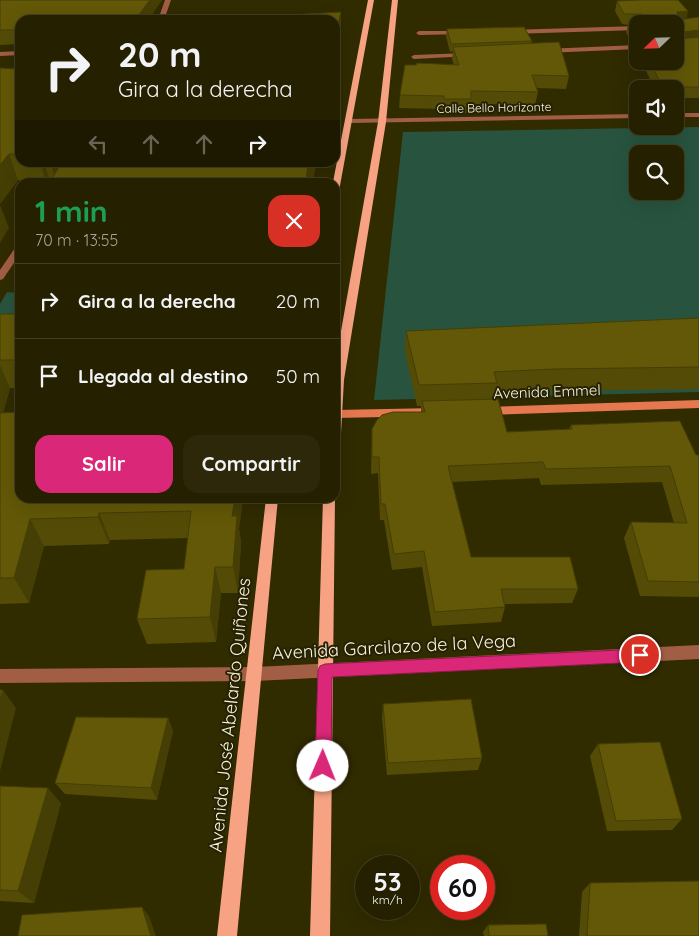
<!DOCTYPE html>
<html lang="es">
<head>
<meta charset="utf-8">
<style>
	:root { --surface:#252000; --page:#2d280a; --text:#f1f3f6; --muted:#a3a399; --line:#423e22; --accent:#db2777 }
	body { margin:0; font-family:Quicksand,sans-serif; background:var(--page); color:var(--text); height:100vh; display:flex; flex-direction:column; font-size:19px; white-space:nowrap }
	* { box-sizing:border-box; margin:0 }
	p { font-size:16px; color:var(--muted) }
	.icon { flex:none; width:28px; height:28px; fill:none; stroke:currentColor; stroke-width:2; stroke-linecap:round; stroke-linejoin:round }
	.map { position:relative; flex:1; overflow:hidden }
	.side { position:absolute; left:15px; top:178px; width:325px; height:325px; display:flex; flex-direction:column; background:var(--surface); border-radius:15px; box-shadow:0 5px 20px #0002,0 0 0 1px var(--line) }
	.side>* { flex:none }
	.top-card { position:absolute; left:15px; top:15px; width:325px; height:152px; border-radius:15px; box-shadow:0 5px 20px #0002,0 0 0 1px var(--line); background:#252000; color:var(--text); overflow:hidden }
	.needle { width:32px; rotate:247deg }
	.controls { position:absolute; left:629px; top:15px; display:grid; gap:10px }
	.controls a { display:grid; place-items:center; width:55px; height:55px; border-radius:10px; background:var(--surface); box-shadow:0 5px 20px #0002,0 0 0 1px var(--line); font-size:25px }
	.speed { position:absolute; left:355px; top:855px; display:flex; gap:10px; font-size:25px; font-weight:700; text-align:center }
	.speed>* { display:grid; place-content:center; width:65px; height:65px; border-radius:50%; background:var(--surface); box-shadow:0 5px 20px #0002,0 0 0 1px var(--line); line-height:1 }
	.speed small { font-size:12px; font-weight:400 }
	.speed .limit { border:8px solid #d22; background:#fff; color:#111 }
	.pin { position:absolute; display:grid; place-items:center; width:42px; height:42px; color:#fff; margin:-21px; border:2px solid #fff; border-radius:50%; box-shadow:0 1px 5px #0007 }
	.me { position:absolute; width:55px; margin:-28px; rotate:1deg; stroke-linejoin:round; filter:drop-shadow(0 0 4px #0008) }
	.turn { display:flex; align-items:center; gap:18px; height:105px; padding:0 20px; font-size:22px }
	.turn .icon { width:65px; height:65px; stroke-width:2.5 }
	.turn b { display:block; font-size:35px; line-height:42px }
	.lanes { display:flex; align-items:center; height:48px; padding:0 20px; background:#0003; justify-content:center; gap:25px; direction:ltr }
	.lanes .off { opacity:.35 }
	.round { display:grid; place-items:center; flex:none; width:52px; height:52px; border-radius:15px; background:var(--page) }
	.overview { display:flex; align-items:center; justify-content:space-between; height:85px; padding:0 20px }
	h1 { font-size:30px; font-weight:800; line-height:38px; color:#1e9e55 }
	.cta { display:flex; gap:10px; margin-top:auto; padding:10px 20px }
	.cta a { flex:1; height:58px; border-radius:15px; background:var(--accent); color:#fff; font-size:20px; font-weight:800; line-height:58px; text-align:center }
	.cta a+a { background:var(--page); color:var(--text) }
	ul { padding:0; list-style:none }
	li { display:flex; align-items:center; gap:15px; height:75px; padding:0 20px; border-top:1px solid var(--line) }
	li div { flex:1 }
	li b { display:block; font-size:19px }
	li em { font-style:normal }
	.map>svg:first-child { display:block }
	.green { fill:#28543f; fill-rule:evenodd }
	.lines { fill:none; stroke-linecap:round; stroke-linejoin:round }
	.street { fill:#a25e45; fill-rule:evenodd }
	.secondary { fill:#e5784f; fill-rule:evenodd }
	.primary { fill:#f7a383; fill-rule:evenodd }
	.wall { fill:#544c06 }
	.shaded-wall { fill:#453e05 }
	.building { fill:#625807; stroke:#453e05 }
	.route { fill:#db2777; stroke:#8e194d }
	.labels { text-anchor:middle; stroke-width:4; stroke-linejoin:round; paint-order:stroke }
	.far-street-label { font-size:12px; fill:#f8f5d8; stroke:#262104 }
	.street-label { font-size:15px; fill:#f8f5d8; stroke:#262104 }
	.near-street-label { font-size:18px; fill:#f8f5d8; stroke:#262104 }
</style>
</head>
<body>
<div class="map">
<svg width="699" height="936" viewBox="0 0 699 936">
	<rect width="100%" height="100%" fill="#312b00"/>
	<path class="green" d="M699,127V392L374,400L403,132ZM638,154H675V191H638Z
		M7,292L20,293V350L0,349V304Z"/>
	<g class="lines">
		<path class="street" d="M165,0H171L164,20H158Z
			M638,26V30L510,34L507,32L510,30Z
			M463,31L465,34L419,35L416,33L419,31Z
			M638,45V49L545,53L542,51L545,49Z
			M20,51V55L0,56V52Z
			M468,53L471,55L470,56L414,59L411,57L414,55Z
			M675,113H699V117H675Z
			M638,114V118L350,123L346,121L350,119Z
			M20,244V254L3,279L0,280V270L17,245Z
			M699,645V659L255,681L0,683V669L255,667Z"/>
		<path class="secondary" d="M699,400V408L484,415L478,411L484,407Z
			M437,408L443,412L437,416L335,418V410Z"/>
		<path class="primary" d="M368,0H374L339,191L335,194V182H333Z
			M392,0H398L386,122L344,380L341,433L335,437V365L378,122Z
			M335,497V498L330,936H310L323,498Z
			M266,498H278L237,936H217Z"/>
	</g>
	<path class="wall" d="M0,0H162L148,20H20V44L0,45Z
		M617,1L688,11L686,19L699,17V98H675V89H655L641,61H675L638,24V55L635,51L637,44L631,43L626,32L628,25L622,24L615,11Z
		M447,29L532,41L531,43L569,76L566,89L536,88L538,92L535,105L471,104L470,113L442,112V109L399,108L400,95L416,65H454L452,59L453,51L450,52L446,36Z
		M20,66V162H317L312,182H50L49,178L46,182L18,180L0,204L17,69Z
		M0,314H20V388H10L3,413L20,498H243L239,529L241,542L238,593H221L216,642L147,644L137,619L184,569L188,538L110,540L109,544L44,546L29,603L0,604Z
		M699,318V389L549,391L495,393L493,399L507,432L569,429L571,425L696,455H699V597L640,596L624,538L631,522L674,523L662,482L541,485L539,478L452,482L471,557L578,589L572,603L504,604L505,607L501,622L432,626L422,567L392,570L384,520H380L378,473L371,474L372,429L421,412V406H417L405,352L406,331Z
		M383,704L482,758L478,770L387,775L382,717Z
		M168,718L173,731L157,800L65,794L55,783Z
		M598,744L682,819L672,830L607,831L590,756Z
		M0,786L61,803L34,903L0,901Z
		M590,883L699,936H579L582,892Z
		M488,925L548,936H484L483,932Z"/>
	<path class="shaded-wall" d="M150,0H162L148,20H135Z
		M688,11L685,21L674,23L677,12Z
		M341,12V34L335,64V39Z
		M699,30V40L675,44L676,33Z
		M9,154L18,180L0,204V165Z
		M40,162H44L49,178L46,182Z
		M50,162H62L64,170L56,180Z
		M309,162H317L312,182H306L307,171Z
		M0,205L9,228L0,243Z
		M0,365L10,388L2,417L0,418Z
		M235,498H243L239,529L241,542L238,593L233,567L232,516Z
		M99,513L110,540L109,544L98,517Z
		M30,519L44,546L29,603L14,578Z
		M215,567L221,593L216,642L210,617Z
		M3,690L16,708L0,771V699Z
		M168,718L173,731L157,800L151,788Z
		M48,788L61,803L34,903L18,891Z
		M142,907L149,916L156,936H151Z"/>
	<path class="building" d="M0,0H150L135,20H20V30H0Z
		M640,0H678L688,11L677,12L678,20L699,17V30L676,33L678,39L699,37V87H663L649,61H675V24H638V33H634L628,22L642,21V14H624L617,1Z
		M341,12L335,39V20H252L291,15Z
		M524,27L532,41L451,44L447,29Z
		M559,42L569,76L532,75L538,92L471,91V99H444V96L400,95L405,65H416L417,63L459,65L453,47Z
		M20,66V154H9L0,165V68L17,69Z
		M62,162H309L307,171L306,182H82L51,180Z
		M0,314H20V360H0Z
		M699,318V367L554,369L494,372L497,383L419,385L406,331Z
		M498,399L507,432L572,429L571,425L680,421L696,455H699V582L648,581L631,522L687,523L670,466L546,469L543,462L448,466L471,557H570L578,589H501L505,607L435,612L424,551L394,554L385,504H381L379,457H372V429L377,420L382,415L393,412H425L422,401Z
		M20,412V498H235L232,516H237L233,567H215L210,617L137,619L146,570L184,569L191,511L99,513L98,517L30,519L14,578H0V413Z
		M0,690H3L0,699Z
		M471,699L482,758L388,763L383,704Z
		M76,717L168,718L151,788L55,783Z
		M660,742L682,819L616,821L598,744Z
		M0,786L48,788L18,891L0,890Z
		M699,881V936H587L590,883Z
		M142,907L151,936H18L22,915Z
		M546,924L548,936H489L488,925Z"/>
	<path class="route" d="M640,649L645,651L647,655L645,660L640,662L332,677L331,766L328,771L323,774L318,771L315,766L318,670L320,666L325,664Z"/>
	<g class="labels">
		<g class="far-street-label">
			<text transform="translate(494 108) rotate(-1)" y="4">Calle Bello Horizonte</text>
		</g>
		<g class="street-label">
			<text transform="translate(547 392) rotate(-2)" y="5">Avenida Emmel</text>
		</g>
		<g class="near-street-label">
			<text transform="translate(394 647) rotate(-3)" y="6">Avenida Garcilazo de la Vega</text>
			<text transform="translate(230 715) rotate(-84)" y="6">Avenida José Abelardo Quiñones</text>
		</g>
	</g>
</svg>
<div class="controls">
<a><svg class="needle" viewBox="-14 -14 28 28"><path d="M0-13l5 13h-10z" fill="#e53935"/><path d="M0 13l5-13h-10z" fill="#a3a399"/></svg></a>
<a><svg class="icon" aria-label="sound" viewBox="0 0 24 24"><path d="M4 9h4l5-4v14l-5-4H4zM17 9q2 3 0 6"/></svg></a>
<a><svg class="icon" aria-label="search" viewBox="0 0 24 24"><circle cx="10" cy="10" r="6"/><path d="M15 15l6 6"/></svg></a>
</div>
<div class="speed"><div>53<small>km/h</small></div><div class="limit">60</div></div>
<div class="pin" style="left:640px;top:655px;background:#d93025"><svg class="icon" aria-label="arrive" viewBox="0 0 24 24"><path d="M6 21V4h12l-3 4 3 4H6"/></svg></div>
<svg class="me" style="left:323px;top:766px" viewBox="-20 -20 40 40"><circle r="19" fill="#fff"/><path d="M0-13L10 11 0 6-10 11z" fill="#db2777"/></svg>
<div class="top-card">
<div class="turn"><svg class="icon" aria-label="right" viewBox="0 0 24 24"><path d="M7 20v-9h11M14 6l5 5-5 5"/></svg><div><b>20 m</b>Gira a la derecha</div></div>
<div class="lanes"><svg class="icon off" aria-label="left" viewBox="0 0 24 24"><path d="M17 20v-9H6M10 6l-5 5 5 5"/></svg><svg class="icon off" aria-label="ahead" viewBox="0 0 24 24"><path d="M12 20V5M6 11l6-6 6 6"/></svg><svg class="icon off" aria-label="ahead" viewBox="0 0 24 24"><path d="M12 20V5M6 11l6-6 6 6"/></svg><svg class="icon" aria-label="right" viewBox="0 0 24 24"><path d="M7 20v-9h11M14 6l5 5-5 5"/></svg></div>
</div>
<section class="side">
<div class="overview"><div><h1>1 min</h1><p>70 m · 13:55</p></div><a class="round" style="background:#d93025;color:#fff"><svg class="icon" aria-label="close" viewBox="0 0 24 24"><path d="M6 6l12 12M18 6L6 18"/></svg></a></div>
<ul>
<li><svg class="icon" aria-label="right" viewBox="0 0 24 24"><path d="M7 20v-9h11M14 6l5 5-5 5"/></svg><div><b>Gira a la derecha</b></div><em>20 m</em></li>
<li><svg class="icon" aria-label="arrive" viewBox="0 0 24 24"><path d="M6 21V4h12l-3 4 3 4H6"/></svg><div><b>Llegada al destino</b></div><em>50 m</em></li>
</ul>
<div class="cta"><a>Salir</a><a>Compartir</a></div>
</section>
</div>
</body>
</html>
